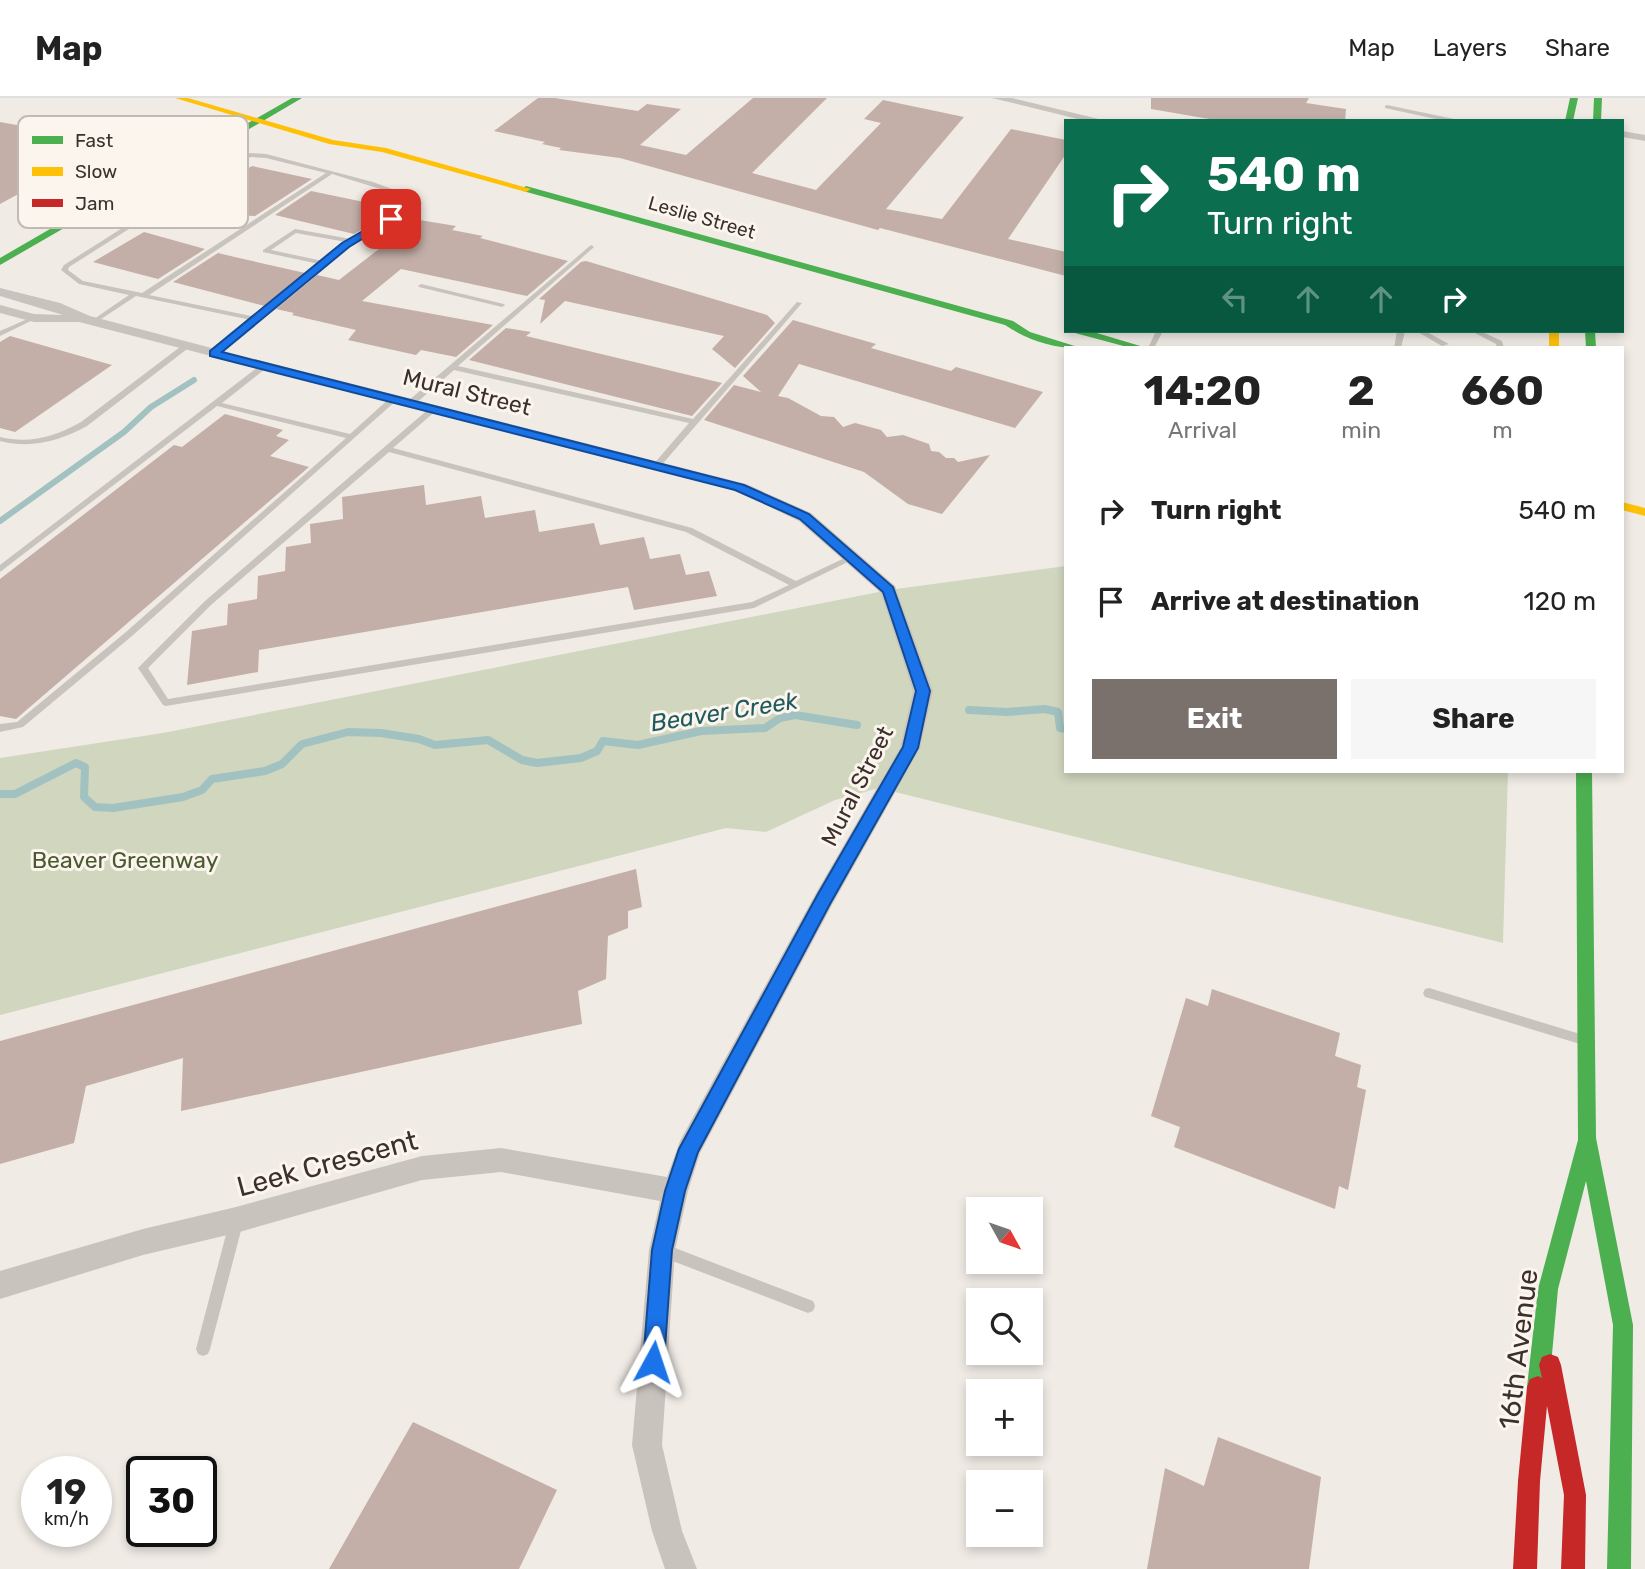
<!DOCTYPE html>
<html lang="en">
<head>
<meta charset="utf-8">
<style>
	:root { --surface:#fff; --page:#f6f6f6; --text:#222; --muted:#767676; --line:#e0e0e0; --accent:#7a716c }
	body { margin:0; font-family:Rubik,sans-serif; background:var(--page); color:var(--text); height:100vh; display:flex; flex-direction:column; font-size:26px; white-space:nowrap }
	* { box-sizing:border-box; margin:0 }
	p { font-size:23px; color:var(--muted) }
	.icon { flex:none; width:38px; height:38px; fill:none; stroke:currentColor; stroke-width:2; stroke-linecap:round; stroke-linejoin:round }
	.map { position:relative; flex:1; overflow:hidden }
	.drawer { position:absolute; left:1064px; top:248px; width:560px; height:427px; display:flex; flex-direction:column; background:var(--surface); border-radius:0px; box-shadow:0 4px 10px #0003 }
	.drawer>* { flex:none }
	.banner { position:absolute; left:1064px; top:21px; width:560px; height:214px; border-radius:0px; box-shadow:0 4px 10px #0003; background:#0b6e4f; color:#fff; overflow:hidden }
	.needle { width:46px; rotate:130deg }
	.tools { position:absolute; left:966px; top:1099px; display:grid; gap:14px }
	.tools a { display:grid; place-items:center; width:77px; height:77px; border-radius:0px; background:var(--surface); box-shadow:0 4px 10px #0003; font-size:35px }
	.speed { position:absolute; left:21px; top:1358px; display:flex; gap:14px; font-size:35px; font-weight:700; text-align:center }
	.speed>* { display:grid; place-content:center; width:91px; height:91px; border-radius:50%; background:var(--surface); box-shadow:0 4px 10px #0003; line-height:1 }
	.speed small { font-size:18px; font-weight:400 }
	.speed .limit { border:4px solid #111; border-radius:10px; background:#fff; color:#111 }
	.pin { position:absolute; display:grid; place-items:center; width:60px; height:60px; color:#fff; margin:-30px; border-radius:14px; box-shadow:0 4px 10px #0006 }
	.me { position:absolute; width:77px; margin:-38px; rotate:5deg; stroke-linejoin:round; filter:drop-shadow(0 0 5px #0008) }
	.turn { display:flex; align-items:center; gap:24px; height:147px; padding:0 28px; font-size:32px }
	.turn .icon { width:91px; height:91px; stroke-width:2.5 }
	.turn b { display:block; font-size:49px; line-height:60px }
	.lanes { display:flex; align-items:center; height:66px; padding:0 28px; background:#0003; justify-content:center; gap:35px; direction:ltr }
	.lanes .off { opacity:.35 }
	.eta { display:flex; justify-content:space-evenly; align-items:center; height:119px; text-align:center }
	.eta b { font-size:42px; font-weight:700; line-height:49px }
	.button { display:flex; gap:14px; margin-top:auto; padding:14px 28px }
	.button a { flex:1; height:80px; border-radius:0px; background:var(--accent); color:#fff; font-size:28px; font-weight:700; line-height:80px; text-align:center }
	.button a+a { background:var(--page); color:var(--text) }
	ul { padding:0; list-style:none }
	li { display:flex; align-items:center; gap:21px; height:91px; padding:0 28px }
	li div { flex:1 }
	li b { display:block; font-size:26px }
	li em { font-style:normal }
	header { display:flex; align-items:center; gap:42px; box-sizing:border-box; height:98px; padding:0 35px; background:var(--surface); border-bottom:2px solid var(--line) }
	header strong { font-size:33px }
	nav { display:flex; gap:38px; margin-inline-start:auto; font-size:24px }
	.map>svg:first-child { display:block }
	.green { fill:#d1d6bf }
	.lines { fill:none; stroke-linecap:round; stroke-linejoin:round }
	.stream-far1 { stroke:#a1c2c1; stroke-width:6 }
	.stream { stroke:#a1c2c1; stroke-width:8 }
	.building { fill:#c3afa7 }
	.lane { fill:#c9c3be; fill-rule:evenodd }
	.street { fill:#c9c3be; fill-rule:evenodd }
	.fast { fill:#4caf50; fill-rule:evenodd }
	.slow { fill:#ffc107; fill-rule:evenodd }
	.jam { fill:#c62828; fill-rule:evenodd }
	.route { fill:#1a73e8; stroke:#114b97; stroke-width:2 }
	.labels { text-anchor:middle; stroke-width:6; stroke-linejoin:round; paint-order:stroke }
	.far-street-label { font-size:19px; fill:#3b302b; stroke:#fbf5ee }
	.street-label { font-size:23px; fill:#3b302b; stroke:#fbf5ee }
	.park-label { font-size:23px; fill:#4a5a2e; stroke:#fbf5ee }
	.water-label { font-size:24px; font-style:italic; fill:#1f5a5e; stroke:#fbf5ee }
	.near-street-label { font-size:28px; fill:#3b302b; stroke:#fbf5ee }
	.key { fill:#fbf5ee; stroke:#c1bab4; stroke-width:2 }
	.key-label { font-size:19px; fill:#3b302b }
</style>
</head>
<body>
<header>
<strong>Map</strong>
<nav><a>Map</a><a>Layers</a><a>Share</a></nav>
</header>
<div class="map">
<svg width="1645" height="1471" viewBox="0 0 1645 1471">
	<rect width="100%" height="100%" fill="#f0ebe5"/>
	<path class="green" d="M1066,468V674H1508L1503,845L879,690L835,702L766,734L726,730L0,917V660L163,635L889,492Z"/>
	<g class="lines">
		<path class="stream-far1" d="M0,423L124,334L151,309L194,282"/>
		<path class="stream" d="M969,612L1007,614L1045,611L1058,614L1060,630L1066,631
			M0,696H15L76,665L85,669L84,699L95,709L113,710L183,699L202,692L212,681L265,673L282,666L302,646L348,634L381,635L419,641L435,647L488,642L522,662L537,665L581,660L597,653L603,643L638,647L701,633L765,630L780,620L795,617L857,627"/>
	</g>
	<path class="building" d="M538,0H555L638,13L647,6L681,11L640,47L686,57L753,0H827L752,75L816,92L881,25L864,21L883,2L964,19L886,111L942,121L1011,31L1066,42V56L1008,141L1066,154V178L880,130L878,132L620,60L559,52L561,50L542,46L545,44L494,33Z
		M1151,0H1309L1306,5L1346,11L1345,23H1221L1151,11Z
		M78,19L138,31L0,106V24L50,33Z
		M252,68L312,81L255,118L232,117L231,122L149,130Z
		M311,93L388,109L378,115L389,117L354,136L275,117Z
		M407,120L456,128L452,132L483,138L480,140L568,163L527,198L401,171L362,203L493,227L456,259L421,252L416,257L348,242L356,232L292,217L294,215L276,211L317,177L339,182L388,144L367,139L387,126Z
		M144,134L205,151L158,181L93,164Z
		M218,155L239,160L305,175L265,208L173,184Z
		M586,163L767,217L775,225L735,270L712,251L724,238L565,203L540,226L545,202L539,201L581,164Z
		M793,222L876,246L871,250L951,273L956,269L1043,294L1015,330L799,266L778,298L788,300L821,318L834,319L843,329L855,325L881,332L887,339L903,337L929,346L931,353L939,354L946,360H954L958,364L990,357L942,416L908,406L864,374L704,322L734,287L761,294L743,278Z
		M506,230L531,234L526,238L722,285L692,318L469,262Z
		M10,238L112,267L15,334L0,330V244Z
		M225,316L283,332L276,338L289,342L270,358L309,369L16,621L0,618V481L174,347L182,349Z
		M424,387L426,407L481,398L485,420L535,412L539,434L594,425L600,447L644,439L650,461L680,456L686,477L709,473L717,498L634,512L628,489L259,552L258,574L187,587L192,533L227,527L228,506L257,501L258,478L285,473L286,449L311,445L310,426L343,421L342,399Z
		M636,771L642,809L628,813V830L608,838L606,881L578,893L582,926L181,1013L183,960L86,988L74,1045L0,1066V943Z
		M1212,891L1340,935L1335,958L1361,967L1357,989L1366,992L1348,1092L1339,1088L1335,1111L1174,1049L1180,1029L1151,1018L1186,900L1208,908Z
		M413,1324L557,1392L519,1471H329Z
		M1218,1339L1321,1379L1309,1471H1147L1165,1370L1204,1388Z"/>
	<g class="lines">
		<path class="lane" d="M1387,7L1454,21L1457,23H1445L1385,10V8Z
			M250,55L266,56L373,84L411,98L422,105L408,117L386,124L348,148L217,257L210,255L251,222L136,198L95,225H91V223L129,197L79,186L61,172L64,167L135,122L89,112V110L140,119L226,65ZM251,59L266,60L326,75L142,195L83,183L68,172L69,169L230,67ZM332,76L390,94L415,105L404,115L382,122L351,141L295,131L263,152V154L319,166L256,219L149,197ZM296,135L346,144L323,163L271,152Z
			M591,147L594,149L593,150L458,268L693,321L797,204L802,205L659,370H656L652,368L689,325L454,272L414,307H408V303Z
			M421,186L504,206L505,207L502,209L419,189L418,188Z
			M32,219L37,220L0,238V233Z
			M1156,233H1163L1154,250H1148Z
			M1397,233H1405L1401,250H1394Z
			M1416,233H1425L1449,246L1442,248Z
			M1471,233H1480L1502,243L1504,250H1497L1496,246Z
			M184,246L191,248L87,328C59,343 32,351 0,343V339C30,346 54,339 81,324Z
			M262,266L269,268L222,305L350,336L391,299L398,301L132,538L23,629L0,634V626L17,624L126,534L346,340L217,308L0,474V467Z
			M431,309L438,311L393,350L692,430L796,483L849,458L852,457L856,460L754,510L166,608L163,607L138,570L205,503ZM389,354L686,434L789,487L752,504L168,601L148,570L211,507Z
			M1429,890L1580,936L1584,937L1586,941L1584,945L1580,946L1429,900L1425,899L1423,895L1425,891Z
			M236,1119L241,1120L243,1125L210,1251L208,1256L203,1258L198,1256L196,1251L229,1125L231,1120Z
			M662,1145L813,1203L815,1208L813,1213L808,1215L657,1157L655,1152L657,1147Z"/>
		<path class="street" d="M992,0H1012L1107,23H1086Z
			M1622,33L1645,37V43L1622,39Z
			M0,190L60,205L90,218L219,252L746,386L811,415L895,488L933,593L920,650L832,807L700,1055L688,1093L675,1152L662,1347L682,1433L697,1471H665L652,1433L632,1347L649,1152L660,1103L501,1074L422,1082L236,1135L143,1157L0,1201V1173L143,1131L236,1109L422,1058L501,1050L667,1079L680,1043L816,795L900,650L913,593L881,495L799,423L734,392L79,224H34L0,215V207L34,216L63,217L0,198Z"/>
		<path class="fast" d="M292,0H302L186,68L144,84L0,167V160L138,80L180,64Z
			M1570,0H1578L1573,23H1565Z
			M1594,0H1602L1601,23H1593Z
			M526,88L1013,223L1030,234L1081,250C1055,251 1027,242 1005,227L523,93L521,91Z
			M1074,233H1090L1147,250H1131L1075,235Z
			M1585,233H1595L1596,250H1586Z
			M1576,674H1592L1596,1040L1633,1227L1631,1471H1607L1613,1227L1586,1083L1558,1191L1549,1289L1546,1297L1538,1300L1530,1297L1527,1289L1538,1191L1578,1042Z"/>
		<path class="slow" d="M175,0H188L333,42L386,50L531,91L526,94L382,54L329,46Z
			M1549,233H1559V250H1549Z
			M1622,404L1645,410V418L1622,412Z"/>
		<path class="jam" d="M1550,1256L1558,1259L1561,1267L1586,1397L1585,1471H1561L1564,1397L1547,1308L1540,1383L1537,1471H1513L1518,1383L1527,1289L1530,1281L1538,1278L1542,1280L1539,1267L1542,1259Z"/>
	</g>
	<path class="route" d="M387,119L395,121L349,149L222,254L744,387L809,416L893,489L930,593L918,650L830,806L698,1054L685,1093L672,1152L664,1264L661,1271L653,1274L646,1271L643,1264L652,1152L665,1093L679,1051L818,796L903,649L916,593L883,494L800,421L735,392L210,258V253L342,145Z"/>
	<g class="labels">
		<g class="far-street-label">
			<text transform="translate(702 119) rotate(16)" y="7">Leslie Street</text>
		</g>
		<g class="street-label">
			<text transform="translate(467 294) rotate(14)" y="8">Mural Street</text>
			<text transform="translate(857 688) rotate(-63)" y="8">Mural Street</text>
		</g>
		<g class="park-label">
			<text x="125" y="770">Beaver Greenway</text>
		</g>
		<g class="water-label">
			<text transform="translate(724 614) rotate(-9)" y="8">Beaver Creek</text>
		</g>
		<g class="near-street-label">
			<text transform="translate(327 1065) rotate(-15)" y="10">Leek Crescent</text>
			<text transform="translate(1518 1251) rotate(-83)" y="10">16th Avenue</text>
		</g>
	</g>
	<rect x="18" y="18" width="230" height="112" rx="10" class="key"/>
	<rect x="32" y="38" width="31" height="8" fill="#4caf50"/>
	<rect x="32" y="69" width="31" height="9" fill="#ffc107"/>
	<rect x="32" y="101" width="31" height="8" fill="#c62828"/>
	<g class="key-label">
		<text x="75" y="49">Fast</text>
		<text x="75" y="80">Slow</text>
		<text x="75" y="112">Jam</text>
	</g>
</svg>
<div class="tools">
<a><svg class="needle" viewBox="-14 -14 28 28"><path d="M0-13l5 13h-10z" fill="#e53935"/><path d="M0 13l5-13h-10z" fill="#767676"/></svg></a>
<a><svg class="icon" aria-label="search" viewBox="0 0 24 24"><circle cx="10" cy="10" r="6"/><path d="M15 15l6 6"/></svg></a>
<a>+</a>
<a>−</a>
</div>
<div class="speed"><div>19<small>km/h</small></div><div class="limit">30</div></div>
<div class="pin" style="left:391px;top:121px;background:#d93025"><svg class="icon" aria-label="arrive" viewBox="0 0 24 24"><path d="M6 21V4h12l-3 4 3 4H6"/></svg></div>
<svg class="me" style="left:653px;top:1264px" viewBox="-20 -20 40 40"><path d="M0-17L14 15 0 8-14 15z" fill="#1a73e8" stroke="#fff" stroke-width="4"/></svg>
<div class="banner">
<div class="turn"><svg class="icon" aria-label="right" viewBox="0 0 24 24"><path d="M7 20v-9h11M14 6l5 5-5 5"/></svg><div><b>540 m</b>Turn right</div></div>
<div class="lanes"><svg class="icon off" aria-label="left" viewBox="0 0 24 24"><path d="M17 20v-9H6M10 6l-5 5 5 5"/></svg><svg class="icon off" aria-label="ahead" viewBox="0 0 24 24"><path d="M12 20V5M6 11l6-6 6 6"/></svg><svg class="icon off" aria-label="ahead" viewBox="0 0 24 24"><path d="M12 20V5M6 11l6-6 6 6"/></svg><svg class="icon" aria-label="right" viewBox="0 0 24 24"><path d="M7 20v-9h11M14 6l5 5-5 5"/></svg></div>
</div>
<section class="drawer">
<div class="eta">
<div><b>14:20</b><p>Arrival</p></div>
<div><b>2</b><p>min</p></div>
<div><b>660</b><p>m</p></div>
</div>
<ul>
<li><svg class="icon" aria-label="right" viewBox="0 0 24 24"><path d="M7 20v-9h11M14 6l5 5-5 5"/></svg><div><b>Turn right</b></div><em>540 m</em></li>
<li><svg class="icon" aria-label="arrive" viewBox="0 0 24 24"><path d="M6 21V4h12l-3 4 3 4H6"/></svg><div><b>Arrive at destination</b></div><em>120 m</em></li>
</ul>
<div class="button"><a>Exit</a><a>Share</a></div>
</section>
</div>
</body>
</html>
